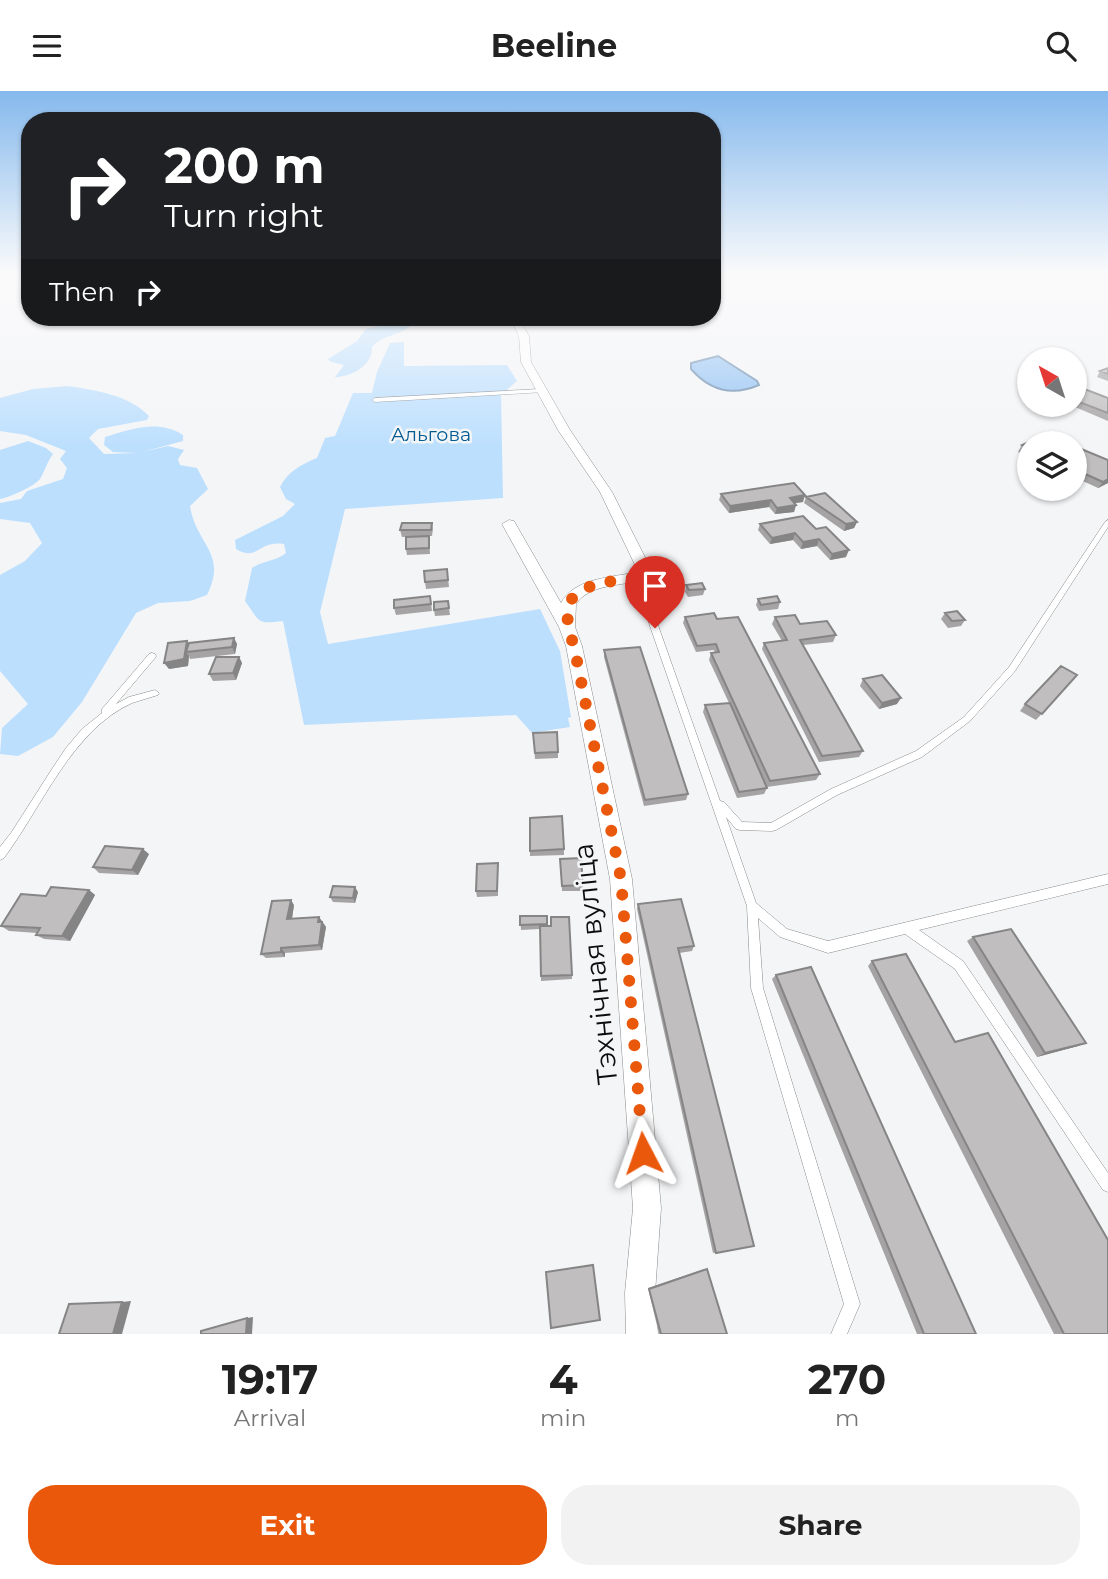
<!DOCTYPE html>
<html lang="en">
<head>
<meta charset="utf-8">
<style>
	:root { --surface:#fff; --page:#f2f2f2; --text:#222; --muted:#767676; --accent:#ea580c }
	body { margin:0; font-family:Montserrat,sans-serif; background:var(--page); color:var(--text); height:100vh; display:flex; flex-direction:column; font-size:26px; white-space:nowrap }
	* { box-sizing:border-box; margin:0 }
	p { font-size:23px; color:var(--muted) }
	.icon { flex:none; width:38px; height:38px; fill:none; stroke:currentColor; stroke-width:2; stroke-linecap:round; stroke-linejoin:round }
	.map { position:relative; height:1243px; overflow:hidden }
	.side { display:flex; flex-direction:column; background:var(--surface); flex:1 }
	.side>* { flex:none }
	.guide { position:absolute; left:21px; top:21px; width:700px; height:214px; border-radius:28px; box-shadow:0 2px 5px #0004; background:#202124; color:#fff; overflow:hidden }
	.needle { width:46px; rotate:321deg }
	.buttons { position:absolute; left:1017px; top:256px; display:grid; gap:14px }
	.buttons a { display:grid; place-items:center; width:70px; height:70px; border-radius:50%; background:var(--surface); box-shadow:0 2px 5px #0004; font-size:35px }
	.pin { position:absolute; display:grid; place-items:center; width:60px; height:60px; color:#fff; margin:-72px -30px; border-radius:50% 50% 50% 0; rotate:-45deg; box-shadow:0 0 7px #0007 }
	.pin .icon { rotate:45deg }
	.me { position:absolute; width:77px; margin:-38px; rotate:356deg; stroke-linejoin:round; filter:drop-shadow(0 0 5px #0008) }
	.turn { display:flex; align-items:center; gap:24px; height:147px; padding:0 28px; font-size:32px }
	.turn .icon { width:91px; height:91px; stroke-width:2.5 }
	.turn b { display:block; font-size:49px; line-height:60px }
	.then { display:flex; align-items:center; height:66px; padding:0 28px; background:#0003; gap:14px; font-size:26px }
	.eta { display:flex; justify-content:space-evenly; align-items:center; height:119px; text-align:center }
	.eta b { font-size:42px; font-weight:700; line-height:49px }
	.button { display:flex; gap:14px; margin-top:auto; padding:14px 28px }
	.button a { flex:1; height:80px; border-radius:28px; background:var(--accent); color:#fff; font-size:28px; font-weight:700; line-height:80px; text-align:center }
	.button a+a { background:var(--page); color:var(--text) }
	header { display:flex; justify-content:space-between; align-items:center; height:91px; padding:0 28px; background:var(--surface); font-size:32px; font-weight:700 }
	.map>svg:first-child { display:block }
	.green { fill:#bcdffe }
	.water { fill:#90c1f4; stroke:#688bae; stroke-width:2 }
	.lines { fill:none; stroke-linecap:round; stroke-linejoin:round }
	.service-casing { stroke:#888a8b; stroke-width:1 }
	.minor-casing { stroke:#888a8b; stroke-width:1 }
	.service { fill:#fff; fill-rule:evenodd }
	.minor { fill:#fff; fill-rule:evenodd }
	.wall { fill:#a5a3a3 }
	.shaded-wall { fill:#868585 }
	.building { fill:#c0bebe; stroke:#868585; stroke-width:2 }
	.route { stroke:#ea580c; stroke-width:12; stroke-dasharray:0 21.6 }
	.labels { text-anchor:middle; stroke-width:5; stroke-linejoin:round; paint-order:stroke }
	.far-park-label { font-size:19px; fill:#025c92; stroke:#f4f5f7 }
	.near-street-label { font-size:28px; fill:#0b0c0c; stroke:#f4f5f7 }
</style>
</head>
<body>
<header><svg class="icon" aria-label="menu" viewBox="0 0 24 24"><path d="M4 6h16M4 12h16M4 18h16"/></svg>Beeline<svg class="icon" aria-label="search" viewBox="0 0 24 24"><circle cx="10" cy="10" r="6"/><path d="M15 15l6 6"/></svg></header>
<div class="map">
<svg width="1108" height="1243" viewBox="0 0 1108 1243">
	<rect width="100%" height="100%" fill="#f4f5f7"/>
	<path class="green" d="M410,227L415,230C405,245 384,242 372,256C373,274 352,286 335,286L344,274L331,271L328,268L357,250L366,238Z
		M404,251V275L507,274L517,290L501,304L503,407L345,418L320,521L328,553L540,518L560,560L571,626L568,627L570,636L532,642L516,624L304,634L283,530C256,533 261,532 245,510L252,477C264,469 275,471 286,462L284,453C258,449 258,471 236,458L235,449L283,425L295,413L286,408L280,396C287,381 302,373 317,367L325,347L335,345L353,302H372L377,281L390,252Z
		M67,295C95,299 129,304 149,325L147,329L98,338L89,347L104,363L137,362L113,361L104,354L105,346C131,338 158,328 183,344V350L142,361L168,355L184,359L178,368L180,374L197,377L208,398L190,415C196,454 228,462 207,504L190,510L158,512L136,522L82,611L53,646L18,665L0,663L2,637L28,613L0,580V484L25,470L42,452L30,432L0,428V412L21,408L27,400L63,388L67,377L60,368L66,360L26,344L0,340V307L33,298Z
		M28,350L46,357L53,363C47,371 45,380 40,388C35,395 8,407 0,408V359Z"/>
	<path class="water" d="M718,265L757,290L759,294C733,305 711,301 691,278V272Z"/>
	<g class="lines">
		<g class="service-casing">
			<path id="service" d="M542,298L544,299V301L375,311L372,309L375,307Z
				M1108,429V436L1015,580L970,630L922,666L837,704L776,739L772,740L740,739L736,738L726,726L756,812L787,838L828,850L1108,783V793L919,839L963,870L1108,1082V1101L1103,1099L955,878L905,843L828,862L780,846L758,827L763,897L860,1213L847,1243H831L844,1213L751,897L747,815L633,486L637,484L641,486L720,710L724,711L742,731L771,732L831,698L916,660L964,626L1009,576L1105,431Z
				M152,562L155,563L156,565L155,567L116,613L129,606L155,599L159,602L158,604C149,607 141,609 132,612C72,639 42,716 4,767L0,769V756L11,742L52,678L66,657L82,638L102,622V618L149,563Z"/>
		</g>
		<g class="minor-casing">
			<path id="minor" d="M510,226H518L529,245L531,271L570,339L612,401L650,476L642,489C621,495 589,493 576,513L575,536L582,555L632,788L661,1117L655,1202L658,1243H626L625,1202L633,1117L610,788L566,555L559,536L502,433L509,429L514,430L561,512C574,488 607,487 632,482L636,476L600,401L558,339L521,271L519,245Z"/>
		</g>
		<use href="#service" class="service"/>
		<use href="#minor" class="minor"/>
	</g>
	<path class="wall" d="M1108,277V290L1097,286L1100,280Z
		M1074,294L1108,307V330L1068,313H1074Z
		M1029,352V366L1018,361L1022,354Z
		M1074,355L1108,369V392L1098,397L1074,386Z
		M721,403L803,411L795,412L796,414L794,421L775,423L769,416L729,422L719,409Z
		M806,406L857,431L854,437L844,440L804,412Z
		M432,432L433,438L432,445H429L430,463L407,464L406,458L423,445L402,446L400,439Z
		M760,433L816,438L846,466L830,469L817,455L801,458L793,449L770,453L758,439Z
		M447,478L449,496L426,498L425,491Z
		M686,494L705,498L703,504L688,506L685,501Z
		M758,508L780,511L778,518L759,520L756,514Z
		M448,510L450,524L435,525L434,519Z
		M431,512L432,520L396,524L394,517Z
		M945,522L965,529L961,535L948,537L941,528Z
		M685,526L717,528L820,683L816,689L767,696L756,672L767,697L764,703L737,707L703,621L705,614L729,612L709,569L711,562H715L714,559L696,561L683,532Z
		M775,526L836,544L833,551L803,554L863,660L859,666L819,671L762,558L764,552L782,550L772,533Z
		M234,547L237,553L235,563L190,568L189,565L188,575L169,578L189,553Z
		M604,559L688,703L686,709L644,715L604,566Z
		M239,566L242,572L236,589L213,590L209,583Z
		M1077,584L1036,629L1020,620L1025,613Z
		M863,588L897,613L879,618L860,595Z
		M533,642L558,661V667L535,668Z
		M530,727L564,758V764L530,765Z
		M149,763L138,784L99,782L93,776Z
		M560,768L583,794V800H562Z
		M498,772V805L477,806L476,800Z
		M89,799L95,804L70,850L44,848L36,844L37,842L9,840L1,835L46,805Z
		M358,801L355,812L333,811L330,806Z
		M638,813L694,855L692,860L679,862L754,1155L713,1162L637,818Z
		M294,814L292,828L319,826L326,836L322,859L285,862V866L266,867L261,863Z
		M520,825H547V835H551L572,884V888L541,890L540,838L521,839Z
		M973,846L1078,955L1037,966L967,850Z
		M872,870L1108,1243H1054L868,875Z
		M776,884L976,1243H917L772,888Z
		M704,1178H707L727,1243H659L648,1197Z"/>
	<path class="shaded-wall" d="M1108,388V392L1098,397L1103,391Z
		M805,404L803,411L788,413L790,407Z
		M771,409L769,416L729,422L730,415Z
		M796,414L794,421L775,423L777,417Z
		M857,431L854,437L844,440L846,433Z
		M795,442L793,449L770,453L772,447Z
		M819,448L817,455L801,458L803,451Z
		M849,459L846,466L830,469L832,463Z
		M234,547L237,553L235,563L232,556Z
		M187,550L190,556L186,561L189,565L188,575L169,578L164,572Z
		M239,566L242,572L236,589L233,582Z
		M901,607L897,613L879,618L882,612Z
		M143,758L149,763L138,784L132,779Z
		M355,796L358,801L355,812L353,807Z
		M89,799L95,804L70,850L62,845Z
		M291,809L294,814L291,833L287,828Z
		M319,826L326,836L322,859L319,854Z
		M281,857L285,862V866L281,861Z
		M1086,952L1078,955L1037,966L1045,962Z
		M131,1210L122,1243H113L122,1211Z
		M253,1226L252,1243H246L247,1227Z"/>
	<path class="building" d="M1108,277V283L1100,280Z
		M1074,294L1108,307V322L1074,309Z
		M1046,343L1067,352H1029V358L1022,354Z
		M1074,355L1108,369V388L1103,391L1074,378Z
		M794,392L805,404L790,407L796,414L777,417L771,409L730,415L721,403Z
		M825,402L857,431L846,433L806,406Z
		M803,425L816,438L826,436L849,459L832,463L819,448L803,451L795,442L772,447L760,433Z
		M402,432H432L431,439H400Z
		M429,445V457L406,458V446Z
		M447,478L448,489L425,491L424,480Z
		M702,492L705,498L689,499L686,494Z
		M430,505L431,513L394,517V509Z
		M777,505L780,511L761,514L758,508Z
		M448,510L449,517L434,519V511Z
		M957,520L965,529L952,530L945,522Z
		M714,522L717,528L738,526L820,683L770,690L711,562L719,561L716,553L697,555L685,526Z
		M795,524L800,533L827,530L836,544L800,549L863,660L822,665L764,552L787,549L775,526Z
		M234,547L232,556L186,561L189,552Z
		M187,550L184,568L164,572L168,552Z
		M640,556L688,703L645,709L604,559Z
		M216,566H239L233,582L209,583Z
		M1061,575L1077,584L1042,623L1025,613Z
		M882,584L901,607L882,612L863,588Z
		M730,612L767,697L739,701L705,614Z
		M557,641L558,661L535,662L533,642Z
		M562,725L564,758L530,760V727Z
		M105,755L143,758L132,779L93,776Z
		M581,767L583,794L562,795L560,768Z
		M498,772L497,800H476L477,773Z
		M333,795L355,796L353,807L330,806Z
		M51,796L89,799L62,845L36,844L40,837L1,835L21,803L46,805Z
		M681,808L694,855L678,857L754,1155L716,1162L638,813Z
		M291,809L287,828L319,826L318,831H322L319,854L281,857V861L261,863L272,810Z
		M520,825H547V833L520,834Z
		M551,826H569L572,884L541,885L540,835H551Z
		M1011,838L1086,952L1045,962L973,846Z
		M906,863L955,951L988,942L1108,1149V1243H1064L872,870Z
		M811,876L976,1243H924L776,884Z
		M593,1174L600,1229L551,1237L546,1181Z
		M707,1178L727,1243H661L649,1198Z
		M122,1211L113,1243H59L69,1213Z
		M247,1227L246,1243H201V1240Z"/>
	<linearGradient id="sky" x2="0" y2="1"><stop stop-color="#85b9ed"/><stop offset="0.51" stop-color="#fafafb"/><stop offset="1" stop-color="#fafafb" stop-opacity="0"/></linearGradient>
	<rect width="1108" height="357" fill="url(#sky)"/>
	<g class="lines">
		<path class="route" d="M643,1062L621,788L574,555C552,493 589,495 637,486L655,537"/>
	</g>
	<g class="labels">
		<g class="far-park-label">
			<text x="431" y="350">Альгова</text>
		</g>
		<g class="near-street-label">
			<text transform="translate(595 873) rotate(-96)" y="10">Тэхнічная вуліца</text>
		</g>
	</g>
</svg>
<div class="buttons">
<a><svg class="needle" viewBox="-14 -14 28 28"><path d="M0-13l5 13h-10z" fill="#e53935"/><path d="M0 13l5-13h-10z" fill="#767676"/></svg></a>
<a><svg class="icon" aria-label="layers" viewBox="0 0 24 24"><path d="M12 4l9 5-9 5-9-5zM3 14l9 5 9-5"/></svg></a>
</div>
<div class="pin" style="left:655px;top:537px;background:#d93025"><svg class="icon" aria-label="arrive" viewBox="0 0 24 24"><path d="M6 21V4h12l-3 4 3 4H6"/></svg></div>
<svg class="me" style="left:643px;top:1062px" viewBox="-20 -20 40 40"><path d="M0-17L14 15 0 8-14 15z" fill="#ea580c" stroke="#fff" stroke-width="4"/></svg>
<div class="guide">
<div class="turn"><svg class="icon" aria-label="right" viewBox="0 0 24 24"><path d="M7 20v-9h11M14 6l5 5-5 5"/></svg><div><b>200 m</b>Turn right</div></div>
<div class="then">Then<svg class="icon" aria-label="right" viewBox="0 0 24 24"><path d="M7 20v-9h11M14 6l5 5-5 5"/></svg></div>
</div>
</div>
<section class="side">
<div class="eta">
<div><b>19:17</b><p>Arrival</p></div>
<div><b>4</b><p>min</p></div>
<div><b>270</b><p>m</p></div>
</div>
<div class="button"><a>Exit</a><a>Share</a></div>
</section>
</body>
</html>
